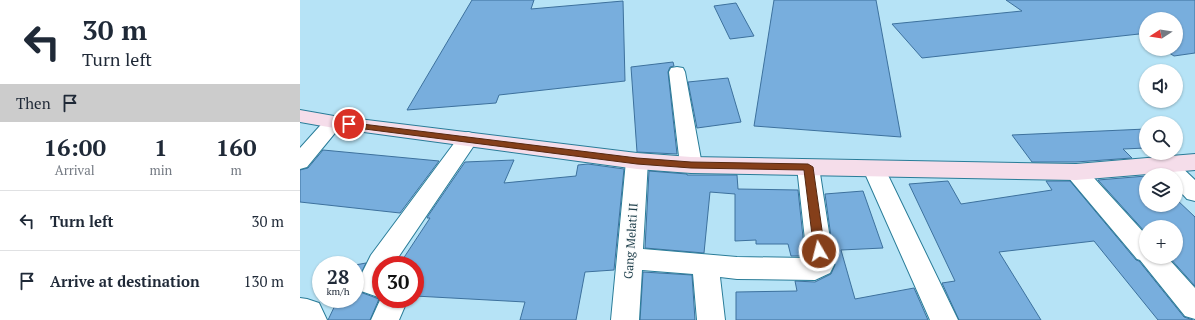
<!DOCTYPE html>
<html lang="en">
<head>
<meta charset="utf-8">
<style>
	:root { --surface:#fff; --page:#f2f2f3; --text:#1f2937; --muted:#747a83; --line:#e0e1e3 }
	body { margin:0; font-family:"PT Serif",serif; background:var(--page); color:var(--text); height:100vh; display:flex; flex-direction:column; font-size:15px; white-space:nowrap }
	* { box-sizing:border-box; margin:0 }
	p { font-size:13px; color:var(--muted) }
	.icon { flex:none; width:22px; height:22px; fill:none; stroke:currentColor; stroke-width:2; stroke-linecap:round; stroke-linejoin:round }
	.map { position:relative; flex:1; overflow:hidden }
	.sheet { display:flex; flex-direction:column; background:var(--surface); width:300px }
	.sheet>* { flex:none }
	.hud { background:#fff; color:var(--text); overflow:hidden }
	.needle { width:26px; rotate:258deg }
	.fabs { position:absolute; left:839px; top:12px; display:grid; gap:8px }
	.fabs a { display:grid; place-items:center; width:44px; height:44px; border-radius:50%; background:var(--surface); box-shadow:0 1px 3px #0004; font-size:20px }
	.speed { position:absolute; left:12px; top:256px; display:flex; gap:8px; font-size:20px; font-weight:700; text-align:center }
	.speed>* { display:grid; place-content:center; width:52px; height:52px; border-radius:50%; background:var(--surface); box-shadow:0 1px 3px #0004; line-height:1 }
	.speed small { font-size:10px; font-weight:400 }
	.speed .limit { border:6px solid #d22; background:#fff; color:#111 }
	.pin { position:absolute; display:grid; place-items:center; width:34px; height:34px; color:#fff; margin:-17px; border:2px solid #fff; border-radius:50%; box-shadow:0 1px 4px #0007 }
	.me { position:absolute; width:44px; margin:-22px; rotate:352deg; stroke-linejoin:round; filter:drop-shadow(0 0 3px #0008) }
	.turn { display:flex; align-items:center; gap:14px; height:84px; padding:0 16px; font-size:18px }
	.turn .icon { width:52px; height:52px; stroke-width:2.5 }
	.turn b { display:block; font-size:28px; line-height:34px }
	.then { display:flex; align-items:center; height:38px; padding:0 16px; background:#0003; gap:8px; font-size:15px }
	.eta { display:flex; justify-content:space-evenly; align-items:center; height:68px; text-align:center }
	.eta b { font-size:24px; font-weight:700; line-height:28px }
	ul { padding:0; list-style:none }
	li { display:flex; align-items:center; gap:12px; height:60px; padding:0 16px; border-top:1px solid var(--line) }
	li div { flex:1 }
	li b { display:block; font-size:15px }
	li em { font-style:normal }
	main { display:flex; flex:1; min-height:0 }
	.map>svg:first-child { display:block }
	.building { fill:#78aedd; stroke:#3d719d }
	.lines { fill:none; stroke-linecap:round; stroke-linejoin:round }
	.street-casing { stroke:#297c98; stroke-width:2 }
	.secondary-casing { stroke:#297c98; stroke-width:2 }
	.street { fill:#fff; fill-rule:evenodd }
	.secondary { fill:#f5ddea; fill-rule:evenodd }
	.route { fill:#853f1a; stroke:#562911 }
	.labels { text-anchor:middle; stroke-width:3; stroke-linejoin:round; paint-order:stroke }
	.street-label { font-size:12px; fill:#1d3e4a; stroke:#fcfcfc }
</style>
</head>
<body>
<main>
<section class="sheet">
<div class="hud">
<div class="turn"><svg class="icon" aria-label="left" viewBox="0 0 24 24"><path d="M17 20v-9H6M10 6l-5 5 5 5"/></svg><div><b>30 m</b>Turn left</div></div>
<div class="then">Then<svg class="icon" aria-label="arrive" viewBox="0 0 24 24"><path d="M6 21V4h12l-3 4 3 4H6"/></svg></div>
</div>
<div class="eta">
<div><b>16:00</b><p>Arrival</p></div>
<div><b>1</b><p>min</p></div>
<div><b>160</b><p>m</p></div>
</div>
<ul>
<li><svg class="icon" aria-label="left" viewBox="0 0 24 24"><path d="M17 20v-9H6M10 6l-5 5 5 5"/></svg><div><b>Turn left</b></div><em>30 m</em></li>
<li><svg class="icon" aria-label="arrive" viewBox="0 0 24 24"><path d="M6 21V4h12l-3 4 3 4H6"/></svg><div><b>Arrive at destination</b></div><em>130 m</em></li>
</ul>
</section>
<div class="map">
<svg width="895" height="320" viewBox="0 0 895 320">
	<rect width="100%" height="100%" fill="#b6e3f6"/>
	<path class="building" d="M172,0H234L231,9L323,1L325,81L199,95L196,103L107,110Z
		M474,0H576L601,137L454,126Z
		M706,0H895V53L874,56L863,49H876V19H846V38L839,34L622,58L592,24L722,11Z
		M436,3L454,36L430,39L414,6Z
		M373,62L374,66L370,67L368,72L377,154L337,152L331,67Z
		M428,78L441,122L397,128L388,82Z
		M846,129V148L823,149L832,158L776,162H732L712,135Z
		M23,150L139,161L100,213L0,202V170L8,168Z
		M214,160L204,183L276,176L278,165L288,164L324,169L314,270L285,272L276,320H220L225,302L115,296V265H95L99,259H103L130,218H127L128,216L165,162Z
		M349,171L387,174V175H437L438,189L498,190L505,256H491L488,244H456V240L435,241V194L410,192L404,253L345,248Z
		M846,176V205H876V199L895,217V286L869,257H876V227H846V233L798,180Z
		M648,181L661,204L752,190L746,181H770L836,260L839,261L884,317L893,320H858L794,241L699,252L741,320H659L642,283L655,281L609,184Z
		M563,191L583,248L541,250L555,299L614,288L628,320H436V292L497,291L495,281L515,282L531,274L535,265L525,194Z
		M66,263L56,284L60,292L79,299L70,320H28L38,299H55V265Z
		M343,272L392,275L395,320H340Z"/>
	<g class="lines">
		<g class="street-casing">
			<path id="street" d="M377,67L383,68L385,72L402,165L399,170L391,172L383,170L380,165L369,72L371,68Z
				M34,116L41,118L44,122L7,167L0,169V148L27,118Z
				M168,132L175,134L178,139L175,144L93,265H81V299H108L99,320H71L81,298L61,291L57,283L71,255L161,134Z
				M337,154L344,156L348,161L343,249L437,257L507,258L497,167L500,162L508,160L516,162L519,167L534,265L530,273L515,280L437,279L420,277L425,320H397L393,274L342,270L339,320H311L326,161L330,156Z
				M866,157L873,159L895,180V201L887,199L876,187V175H864L855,164L859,159Z
				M574,162L582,164L585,169L658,320H630L563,169L566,164Z
				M776,164L784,167L846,235V257H867L895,288V319L885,316L840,260L837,259L768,177L765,172L768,167Z
				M0,298L7,299L19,303L27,320H0Z"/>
		</g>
		<g class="secondary-casing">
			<path id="secondary" d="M0,110L34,116L337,153L391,157L776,164L895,154V170L776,180L391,173L337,169L34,128L0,122Z"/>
		</g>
		<use href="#street" class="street"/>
		<use href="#secondary" class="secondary"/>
	</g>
	<path class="route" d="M46,122L337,158L391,162L508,164L513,167L525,251L523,254L519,255L515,254L514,251L504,170L391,168L337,164L49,127L46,126L45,124Z"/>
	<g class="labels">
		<g class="street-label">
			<text transform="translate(331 241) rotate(-86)" y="4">Gang Melati II</text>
		</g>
	</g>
</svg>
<div class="fabs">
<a><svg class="needle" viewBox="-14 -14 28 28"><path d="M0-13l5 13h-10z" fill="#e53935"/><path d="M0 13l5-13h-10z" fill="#747a83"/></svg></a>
<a><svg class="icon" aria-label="sound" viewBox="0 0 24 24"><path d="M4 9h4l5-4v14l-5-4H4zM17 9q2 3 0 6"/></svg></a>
<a><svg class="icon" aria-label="search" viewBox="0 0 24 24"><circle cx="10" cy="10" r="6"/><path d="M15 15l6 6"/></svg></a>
<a><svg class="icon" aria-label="layers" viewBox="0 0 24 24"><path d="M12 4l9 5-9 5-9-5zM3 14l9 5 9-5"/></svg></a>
<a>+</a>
</div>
<div class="speed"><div>28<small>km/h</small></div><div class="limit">30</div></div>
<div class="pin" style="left:49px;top:124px;background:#d93025"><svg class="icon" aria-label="arrive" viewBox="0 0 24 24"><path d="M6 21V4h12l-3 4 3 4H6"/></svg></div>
<svg class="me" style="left:519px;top:251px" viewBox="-20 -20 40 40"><circle r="17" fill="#853f1a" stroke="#fff" stroke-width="3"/><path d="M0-11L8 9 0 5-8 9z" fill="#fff"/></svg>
</div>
</main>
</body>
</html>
